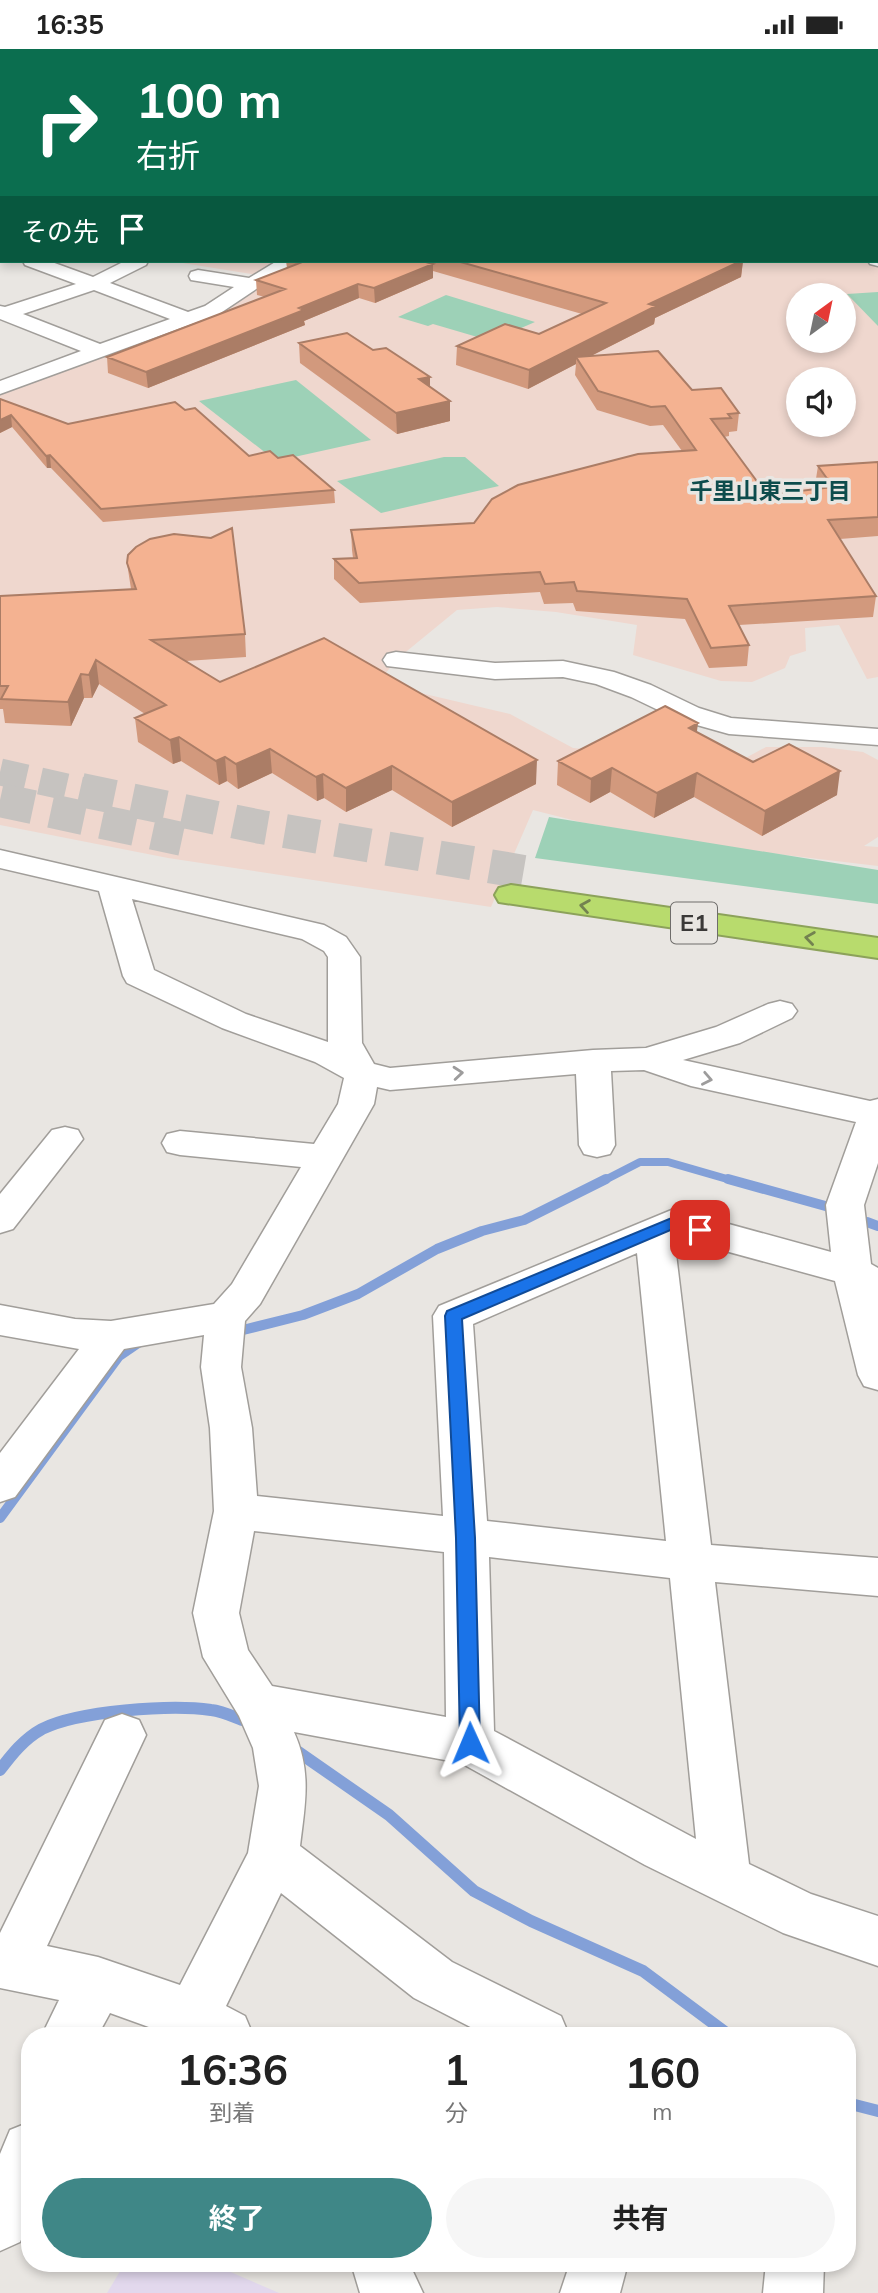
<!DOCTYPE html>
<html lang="ja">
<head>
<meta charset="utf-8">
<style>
	:root { --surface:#fff; --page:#f6f6f6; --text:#222; --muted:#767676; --accent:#3f8787 }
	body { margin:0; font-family:Mulish,"Noto Sans JP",sans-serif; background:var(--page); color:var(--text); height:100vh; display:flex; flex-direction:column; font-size:26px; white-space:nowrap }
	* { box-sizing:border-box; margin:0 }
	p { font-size:23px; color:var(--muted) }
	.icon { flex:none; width:38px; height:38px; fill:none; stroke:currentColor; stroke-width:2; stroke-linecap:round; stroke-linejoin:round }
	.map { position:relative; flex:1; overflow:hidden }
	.sheet { position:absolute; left:21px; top:1978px; width:835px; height:245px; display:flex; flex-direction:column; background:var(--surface); border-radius:28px; box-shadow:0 4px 10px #0003 }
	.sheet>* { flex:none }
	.top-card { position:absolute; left:0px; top:0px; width:878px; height:214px; box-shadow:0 4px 10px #0003; background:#0b6e4f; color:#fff; overflow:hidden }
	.needle { width:46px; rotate:33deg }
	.controls { position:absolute; left:786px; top:234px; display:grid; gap:14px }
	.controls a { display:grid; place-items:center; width:70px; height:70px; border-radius:50%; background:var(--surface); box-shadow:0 4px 10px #0003; font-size:35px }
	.pin { position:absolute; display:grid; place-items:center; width:60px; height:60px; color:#fff; margin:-30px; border-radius:14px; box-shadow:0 4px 10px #0006 }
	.me { position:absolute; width:77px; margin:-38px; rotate:359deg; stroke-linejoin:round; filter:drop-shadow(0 0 5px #0008) }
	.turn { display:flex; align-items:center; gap:24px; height:147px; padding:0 21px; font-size:32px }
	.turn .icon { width:91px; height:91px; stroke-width:2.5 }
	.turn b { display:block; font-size:49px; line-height:60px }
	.then { display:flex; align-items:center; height:66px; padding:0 21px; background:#0003; gap:14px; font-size:26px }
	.eta { display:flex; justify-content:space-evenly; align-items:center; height:119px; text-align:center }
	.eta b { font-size:42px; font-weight:700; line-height:49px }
	.button { display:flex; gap:14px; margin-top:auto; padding:14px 21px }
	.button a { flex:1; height:80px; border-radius:42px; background:var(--accent); color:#fff; font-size:28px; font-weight:700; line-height:80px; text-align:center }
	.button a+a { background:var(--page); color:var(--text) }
	.status { display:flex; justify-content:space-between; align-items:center; height:49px; padding:0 35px; background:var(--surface); direction:ltr }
	.status svg { height:19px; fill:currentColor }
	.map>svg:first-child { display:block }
	.commercial { fill:#e2d8ed }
	.education { fill:#efd7ce; fill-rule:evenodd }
	.green { fill:#9dd1b7 }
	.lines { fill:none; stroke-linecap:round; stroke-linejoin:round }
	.stream-far2 { stroke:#83a0d8; stroke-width:8 }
	.stream-far1 { stroke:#83a0d8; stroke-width:10 }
	.stream { stroke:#83a0d8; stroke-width:12 }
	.highway-tunnel-far1 { stroke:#c6c3c0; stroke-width:27; stroke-dasharray:27 14; stroke-linecap:butt }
	.highway-tunnel { stroke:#c6c3c0; stroke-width:34; stroke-dasharray:34 18; stroke-linecap:butt }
	.minor-casing { stroke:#a19e9a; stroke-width:3 }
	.major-casing { stroke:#8ca25a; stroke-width:4 }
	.highway-casing { stroke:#8ca25a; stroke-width:4 }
	.minor { fill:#fff; fill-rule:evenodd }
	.major { fill:#d4e9a7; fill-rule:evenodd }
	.highway { fill:#b8db6d; fill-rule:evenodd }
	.wall { fill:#d2997d }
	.shaded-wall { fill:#ab7d66 }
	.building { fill:#f4b291; stroke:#ab7d66; stroke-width:2 }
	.oneway { stroke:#738250 }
	.oneway2 { stroke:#9d9c9c }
	.route { fill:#1a73e8; stroke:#114b97; stroke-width:2 }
	.labels { text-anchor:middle; stroke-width:7; stroke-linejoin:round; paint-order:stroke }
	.far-neighbourhood-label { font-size:23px; font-weight:bold; fill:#0d4c4c; stroke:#e9e6e2 }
	.shield { fill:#e9e6e2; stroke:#6f6d6b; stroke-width:2 }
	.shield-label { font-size:24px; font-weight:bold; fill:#3b3938 }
</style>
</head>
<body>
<div class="status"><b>16:35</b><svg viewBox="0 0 49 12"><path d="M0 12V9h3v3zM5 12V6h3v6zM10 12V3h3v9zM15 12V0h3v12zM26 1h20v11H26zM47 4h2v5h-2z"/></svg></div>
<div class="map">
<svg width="878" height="2244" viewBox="0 0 878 2244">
	<rect width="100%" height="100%" fill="#e9e6e2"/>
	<path class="commercial" d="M125,2214H210L279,2244H107Z"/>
	<path class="education" d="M170,212H280L257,226Z
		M299,212H845L878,215V628L867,630L839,576L805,579L806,602L790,607L785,619L752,633L721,632L633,606L637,576L556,563L497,558L457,561L396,611L378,634L510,665L573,699L740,712L766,698H823L863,703L878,711V788L864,797L878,798V817L742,801L580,773L533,761L491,858L168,809L0,776V341L193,272ZM798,247H844V292H798ZM798,331H844V376H798Z"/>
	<path class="green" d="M878,243V277L847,245Z
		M446,246L535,273L491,292L433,275L428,277L398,268Z
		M296,331L371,391L276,412L199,352Z
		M444,408H465L499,437L381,464L337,432Z
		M549,768L878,821V855L535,809Z"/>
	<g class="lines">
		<path class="stream-far2" d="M603,1132L640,1113H668L734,1132"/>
		<path class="stream-far1" d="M728,1130L829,1158
			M867,1173L878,1177
			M235,1283L303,1266L358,1245L437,1200L482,1182L524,1171L606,1130
			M0,1469L119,1307L138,1294"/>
		<path class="stream" d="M294,1700L389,1766L474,1842L531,1872L643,1922L729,1986
			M0,1721C12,1705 24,1690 42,1680C78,1662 171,1655 211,1661C222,1662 232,1667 242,1671
			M847,2054L878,2062"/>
		<path class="highway-tunnel-far1" d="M0,723L89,743"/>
		<path class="highway-tunnel" d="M81,741L261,778L524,823
			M0,751L182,790"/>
		<g class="minor-casing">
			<path id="minor" d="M226,0H249L225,2Z
				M410,0H424V2H410Z
				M851,0H865L866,2H852Z
				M0,14H2L0,23Z
				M878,32V42L877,43V33Z
				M0,63H2V73H0Z
				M877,74H878V84H877Z
				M0,110H2V120H0Z
				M0,147H2V157H0Z
				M0,194H2V206H0Z
				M877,205L878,217L870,215L868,212H877Z
				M23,212H49L93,228L125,212H148L146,216L110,234L188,263L205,257L234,238L191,231L189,227L191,223L198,221L249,229L277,212H298L219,265L0,345V332L81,302L0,270V257L5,258L76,235L25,216ZM94,241L170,270L100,295L23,265Z
				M396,603L495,614L563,612L614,623L651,636L699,659L731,669L878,680V696L729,685L679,671L631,648L596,635L563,628L495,630L387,617L383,611L387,605Z
				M0,801L324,876L346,888L360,908L362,994L374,1015L390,1019L593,1001L646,999L716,978L768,955L780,952L792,955L797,962L792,969L740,994L683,1011L870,1052L878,1050V1114L864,1156L871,1215L878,1219V1341L864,1337L858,1326L835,1232L674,1188L711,1496L878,1509V1547L715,1533L749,1815L811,1845L878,1867V1917L783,1884L645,1816L461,1714L294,1683C312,1723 305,1755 300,1797L452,1913L561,1967L569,1986H486L414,1949L281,1844L226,1957L245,1967L253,1986H171L110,1964L98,1986H42L59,1951L0,1939V1884L105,1671L122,1665L139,1671L146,1686L47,1897L98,1908L180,1936L248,1804L259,1737L253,1699L239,1667L203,1608L193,1564L214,1462L210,1379L201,1318L204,1286L124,1300L15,1448L0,1453V1404L79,1300L0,1286V1256L75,1270L111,1272L214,1255L232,1235L301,1118L180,1106L167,1103L162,1094L167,1085L180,1082L314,1095L338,1055L344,1029L315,1013L222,979L127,934L123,927L99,842L0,819ZM132,850L302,890L324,902L328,908V993L246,965L154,921ZM644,1021L691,1037L856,1073L826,1156L831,1203L674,1160L439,1257L433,1267L443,1467L257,1447L252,1379L241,1318L245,1272L260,1255L374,1055L377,1038L390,1041L576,1025L579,1096L584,1105L597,1108L610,1105L615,1096L611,1022ZM637,1204L666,1492L487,1472L473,1275ZM254,1482L444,1503L446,1668L272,1637L248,1601L239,1564ZM489,1508L670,1529L696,1790L494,1682Z
				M65,1078L78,1081L83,1090L13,1180L0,1184V1145L52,1081Z
				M30,2073V2171L20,2193L0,2202V2105L10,2081Z
				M351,2214H409L423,2244H360Z
				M570,2214H628L620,2244H560Z
				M766,2214H824L823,2244H763Z"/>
		</g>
		<g class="major-casing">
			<path id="major" d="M2,28V38L0,39V29Z"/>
		</g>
		<g class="highway-casing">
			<path id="highway" d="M511,836L878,889V909L499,853L495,846L499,839Z"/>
		</g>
		<use href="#minor" class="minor"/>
		<use href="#major" class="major"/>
		<use href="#highway" class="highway"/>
	</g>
	<path class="wall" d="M0,0H176L177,2H2V15H0Z
		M292,0H382V2H304L292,1Z
		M445,0H534V2H445Z
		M286,212H743L741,228L655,269L654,275L591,307L692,341L739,364L737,382L729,383V387L724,388L767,446L817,440L815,436L818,417L878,413V487L840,490L876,547L873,568L739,576L749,596L747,617L709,619L685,570L576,562L573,554L544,555L540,543L360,554L334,530V510L353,509L352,501L351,481L474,474L682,402L663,376L650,377L597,361L575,326L576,315L528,340L456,316L457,297L539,285L582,265L433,222V229L375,254L359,249L304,272L305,276L148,339L108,324L107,308L265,248L257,246L256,231L287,219Z
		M299,294L373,301L430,328V338L450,352V372L397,385L300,314Z
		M0,350L68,375L185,361L249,407L334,441L335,454L103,473L51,419H47L12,378L0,384Z
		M127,514L245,585L246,608L186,612L220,633L536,735L452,778L392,741L346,763L324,749L317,752L272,724L238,740L227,732L219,736L181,712L173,715L138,693L135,669L145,665L99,635L92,649H84L71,677L5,674L3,660H0V547L131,540Z
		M697,683L753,713L837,746L762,787L694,748L654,769L610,743L590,754L557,736L558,712Z"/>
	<path class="shaded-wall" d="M7,0H26V2H2V15H0V2Z
		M163,0H176L177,2H160Z
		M741,212H743L741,228L655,269L654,275L579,313L576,308V315L528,340L529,321L649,255Z
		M433,215V229L375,254L374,239Z
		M358,235L359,249L304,272L305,276L148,339L146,323Z
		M430,328V348L419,330Z
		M450,352V372L397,385L396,364Z
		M11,366L12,378L0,384V371Z
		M50,406L51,419H47L46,407Z
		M96,611L99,635L92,649L89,626Z
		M81,625L84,649L71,677L68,653Z
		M698,674L695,698L689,679Z
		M179,688L181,712L173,715L170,691Z
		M270,700L272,724L238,740L236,715Z
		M225,708L227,732L219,736L216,712Z
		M537,711L536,735L452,778V753Z
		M392,717V741L346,763V739Z
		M612,719L610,743L590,754L591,730Z
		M840,722L837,746L762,787L765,762Z
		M697,724L694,748L654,769L657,744Z
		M323,725L324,749L317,752L316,728Z"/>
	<path class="building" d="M51,0H163L160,2H60Z
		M309,0H343L309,1Z
		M449,0H507L506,2H449Z
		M288,212H422L433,215L374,239L358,235L299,259L304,261L146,323L107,308L285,240L256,231L300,214Z
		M457,212H741L649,255L656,257L529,321L457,297L505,275L539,285L606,254Z
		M347,284L373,301L386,299L430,328L419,330L450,352L396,364L299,294Z
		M658,302L692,341L721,339L739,364L728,365L731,369L711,370L767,446L833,438L818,417L878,413V468L828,471L876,547L729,557L749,596L711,599L687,550L577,542L574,533L545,535L540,523L359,534L334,510L357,509L351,481L474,474L492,450L518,436L638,405L696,401L665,357L651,358L598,342L576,308Z
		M0,350L68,375L175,353L185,361L195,359L249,407L270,402L278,409L293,406L334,441L101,460L50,406L46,407L11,366L0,371Z
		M232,479L245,585L151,591L220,633L324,589L537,711L452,753L392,717L346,739L323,725L316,728L270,700L236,715L225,708L216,712L179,688L170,691L135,669L166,656L96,611L89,626L81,625L68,653L1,650L8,637H0V547L136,540L127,514L128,506L136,498L150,490L174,485L211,489Z
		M665,657L698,674L689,679L753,713L789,695L840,722L765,762L697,724L657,744L612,719L591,730L558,712Z"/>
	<defs><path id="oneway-chevron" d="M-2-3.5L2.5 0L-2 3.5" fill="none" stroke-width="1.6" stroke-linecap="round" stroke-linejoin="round" transform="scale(1.75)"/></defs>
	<g class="oneway">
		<use href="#oneway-chevron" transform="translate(585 857) rotate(-171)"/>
		<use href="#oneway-chevron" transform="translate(810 889) rotate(-172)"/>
	</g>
	<g class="oneway2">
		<use href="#oneway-chevron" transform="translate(458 1024) rotate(-5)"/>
		<use href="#oneway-chevron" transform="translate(707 1030) rotate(11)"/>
	</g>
	<path class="route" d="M674,1168L705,1176L708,1181L700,1186L675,1179L462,1270L475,1489L480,1694L477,1700L470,1703L463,1700L460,1694L456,1489L445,1267L447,1262Z"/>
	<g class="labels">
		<g class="far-neighbourhood-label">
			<text x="770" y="450">千里山東三丁目</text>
		</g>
		<rect class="shield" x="671" y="853.5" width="46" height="41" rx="5"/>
		<g class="shield-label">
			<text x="694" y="882">E1</text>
		</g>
	</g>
</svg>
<div class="controls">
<a><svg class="needle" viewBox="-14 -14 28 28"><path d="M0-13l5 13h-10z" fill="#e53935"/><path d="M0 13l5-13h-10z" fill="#767676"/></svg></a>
<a><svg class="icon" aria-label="sound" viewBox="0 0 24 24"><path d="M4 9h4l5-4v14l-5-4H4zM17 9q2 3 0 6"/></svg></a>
</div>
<div class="pin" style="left:700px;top:1181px;background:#d93025"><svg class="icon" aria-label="arrive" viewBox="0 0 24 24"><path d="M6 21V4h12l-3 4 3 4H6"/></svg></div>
<svg class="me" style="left:470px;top:1694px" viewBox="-20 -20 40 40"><path d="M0-17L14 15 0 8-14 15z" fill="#1a73e8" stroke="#fff" stroke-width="4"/></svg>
<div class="top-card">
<div class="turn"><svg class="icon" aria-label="right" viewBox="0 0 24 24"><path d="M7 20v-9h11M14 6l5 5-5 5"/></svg><div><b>100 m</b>右折</div></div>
<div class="then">その先<svg class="icon" aria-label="arrive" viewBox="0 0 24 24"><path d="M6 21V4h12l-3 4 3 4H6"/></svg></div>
</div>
<section class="sheet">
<div class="eta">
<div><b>16:36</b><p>到着</p></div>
<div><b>1</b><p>分</p></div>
<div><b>160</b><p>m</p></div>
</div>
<div class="button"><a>終了</a><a>共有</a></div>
</section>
</div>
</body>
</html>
